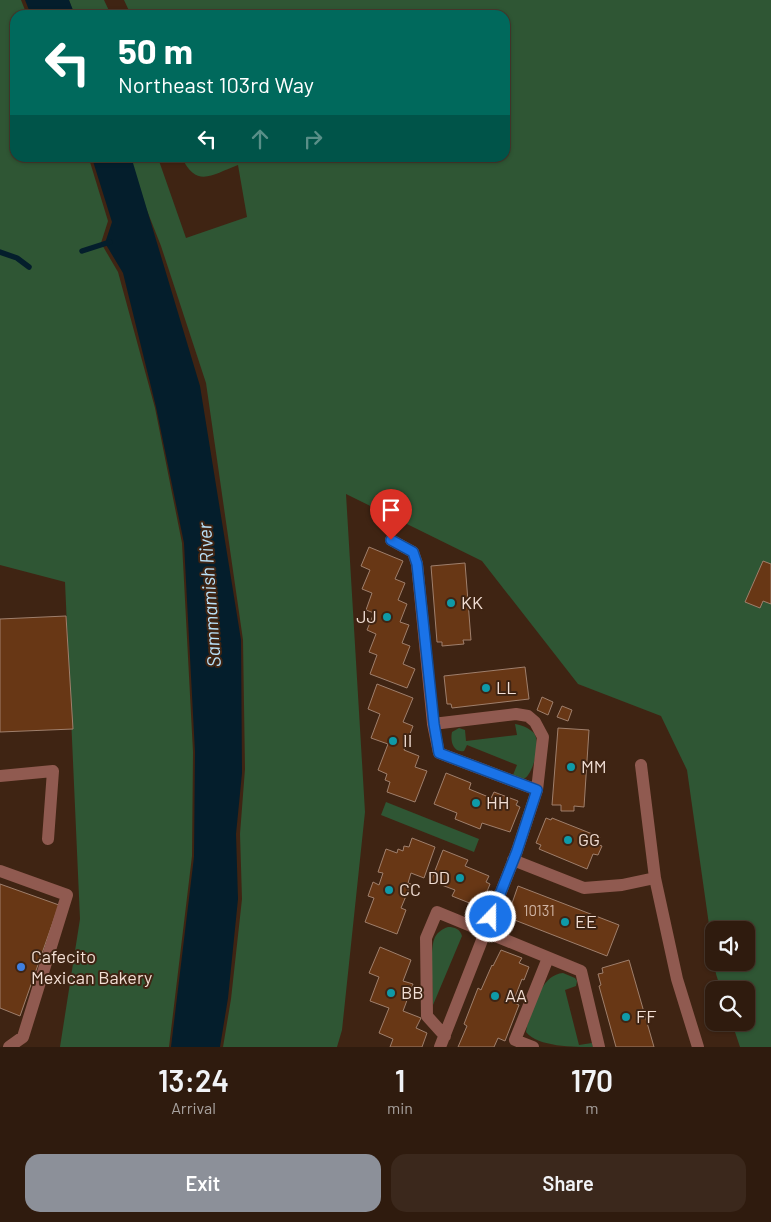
<!DOCTYPE html>
<html lang="en">
<head>
<meta charset="utf-8">
<style>
	:root { --surface:#2f1b0e; --page:#3b281c; --text:#f1f3f6; --muted:#a7a19e; --line:#4a392e; --accent:#8c9099 }
	body { margin:0; font-family:Barlow,sans-serif; background:var(--page); color:var(--text); height:100vh; display:flex; flex-direction:column; font-size:19px; white-space:nowrap }
	* { box-sizing:border-box; margin:0 }
	p { font-size:16px; color:var(--muted) }
	.icon { flex:none; width:28px; height:28px; fill:none; stroke:currentColor; stroke-width:2; stroke-linecap:round; stroke-linejoin:round }
	.map { position:relative; height:1047px; overflow:hidden }
	.side { display:flex; flex-direction:column; background:var(--surface); flex:1 }
	.side>* { flex:none }
	.top-card { position:absolute; left:10px; top:10px; width:500px; height:152px; border-radius:15px; box-shadow:0 1px 4px #0004,0 0 0 1px var(--line); background:#00695c; color:#fff; overflow:hidden }
	.buttons { position:absolute; left:705px; top:921px; display:grid; gap:10px }
	.buttons a { display:grid; place-items:center; width:50px; height:50px; border-radius:10px; background:var(--surface); box-shadow:0 1px 4px #0004,0 0 0 1px var(--line); font-size:25px }
	.pin { position:absolute; display:grid; place-items:center; width:42px; height:42px; color:#fff; margin:-51px -21px; border-radius:50% 50% 50% 0; rotate:-45deg; box-shadow:0 0 5px #0007 }
	.pin .icon { rotate:45deg }
	.me { position:absolute; width:55px; margin:-28px; rotate:22deg; stroke-linejoin:round; filter:drop-shadow(0 0 4px #0008) }
	.turn { display:flex; align-items:center; gap:18px; height:105px; padding:0 25px; font-size:22px }
	.turn .icon { width:65px; height:65px; stroke-width:2.5 }
	.turn b { display:block; font-size:35px; line-height:42px }
	.lanes { display:flex; align-items:center; height:48px; padding:0 25px; background:#0003; justify-content:center; gap:25px; direction:ltr }
	.lanes .off { opacity:.35 }
	.eta { display:flex; justify-content:space-evenly; align-items:center; height:85px; text-align:center }
	.eta b { font-size:30px; font-weight:600; line-height:35px }
	.button { display:flex; gap:10px; margin-top:auto; padding:10px 25px }
	.button a { flex:1; height:58px; border-radius:15px; background:var(--accent); color:#fff; font-size:20px; font-weight:600; line-height:58px; text-align:center }
	.button a+a { background:var(--page); color:var(--text) }
	.map>svg:first-child { display:block }
	.green { fill:#2f5634 }
	.water { fill:#041e2c }
	.lines { fill:none; stroke-linecap:round; stroke-linejoin:round }
	.stream { stroke:#041e2c; stroke-width:5.5 }
	.building { fill:#683715; stroke:#9f7f6c }
	.minor { stroke:#905a50; stroke-width:12 }
	.route-casing { stroke:#114b97; stroke-width:12 }
	.route { stroke:#1a73e8; stroke-width:9 }
	.culture-dot { fill:#0f9aa8; stroke:#3f2413; stroke-width:2 }
	.shop-dot { fill:#3f7fe0; stroke:#3f2413; stroke-width:2 }
	.labels { text-anchor:middle; stroke-width:4; stroke-linejoin:round; paint-order:stroke }
	.number-label { font-size:15px; fill:#d0b5a5 }
	.poi-label { font-size:18px; fill:#f2dfd5; stroke:#3f2413; text-anchor:start }
	.water-label { font-size:19px; font-style:italic; fill:#bae2fa; stroke:#3f2413 }
</style>
</head>
<body>
<div class="map">
<svg width="771" height="1047" viewBox="0 0 771 1047">
	<rect width="100%" height="100%" fill="#3f2413"/>
	<path class="green" d="M0,0H21L27,15H15V158H88L90,162L108,221L101,243L118,272L155,408L182,543L193,752L192,856L169,1047H60L80,919L65,582L0,565Z
		M69,0H104L111,15H74Z
		M124,0H771V1047H740L732,1023L746,1022V990H721L716,974L714,963L746,962V930H714V960L687,770L661,716L578,684L482,561L346,494L365,812L342,1030L337,1047H223L231,999L242,899L240,834L245,769L243,640L206,383L161,246L146,208L134,169L128,158H158L186,238L247,217L238,165C213,174 197,189 182,158H505V15H131Z
		M515,724C522,725 529,728 534,733C541,742 534,773 524,779L513,775L517,765L467,745L464,751C453,753 450,741 452,732L459,728L465,730L466,741L517,735Z
		M386,802L479,839L474,852L381,815Z
		M448,927C455,927 460,929 462,936L433,1005C433,989 429,949 435,937C438,932 442,929 448,927Z
		M563,973L575,978L577,981L576,986L565,990L579,1045L592,1043L593,1047C574,1047 538,1047 526,1032L527,1026C535,1007 540,975 563,973Z"/>
	<path class="water" d="M25,0H69L75,15H31Z
		M92,158H130L133,163L200,386L241,640L242,773L236,834L238,899L228,998L220,1047H171L194,857L195,752L184,543L156,407L123,273L105,243L112,222Z"/>
	<g class="lines">
		<path class="stream" d="M82,251L110,242
			M0,252L17,258L29,267"/>
	</g>
	<path class="building" d="M369,547L403,561L395,579L405,583L398,600L407,604L400,622L409,625L402,643L410,646L403,664L415,669L407,688L370,674L377,655L369,652L376,634L367,630L374,613L366,610L372,593L362,589L370,570L361,566Z
		M763,561L771,564V604L763,601L760,608L745,602Z
		M465,563L471,640H463L464,644L442,646V642H437L431,566Z
		M66,616L73,729L0,732V619Z
		M525,667L529,699L452,708L451,704H447L444,676Z
		M377,684L413,698L403,722L413,726L404,750L419,756L415,767L427,771L415,802L387,792L390,782L385,780L387,774L378,770L388,744L371,738L380,714L368,709Z
		M542,697L553,702L548,715L537,710Z
		M562,706L572,710L568,721L557,717Z
		M558,728L589,730L584,807L574,806V811H561V805H552Z
		M446,773L471,783L469,789L491,798L494,792L518,801L516,805L520,807L510,832L482,823L480,829L455,819L457,813L434,804Z
		M546,818L551,820L552,818L600,837L597,844L602,846L598,855L593,854L587,869L539,849L541,845L536,843Z
		M412,838L435,847L424,878L411,873L408,883L411,884L401,908L406,910L397,934L365,922L374,898L368,896L373,882L379,885L383,873L378,872L386,849L397,853L398,849L403,851L404,846L409,847Z
		M443,850L468,860L465,866L489,876L486,882L490,884L484,899L480,897L477,906L452,896L455,890L431,881Z
		M0,884L59,905L20,1016L0,1008Z
		M518,886L619,925L607,956L512,919L513,914L509,912Z
		M380,947L411,960L403,981L413,984L403,1011L421,1018L416,1028L427,1033L422,1047H390L393,1039L379,1033L389,1008L370,1001L379,977L369,973Z
		M501,950L522,958L519,963L529,967L524,980L522,979L513,1002L519,1005L505,1041L498,1038L494,1047H458L467,1026L464,1024L478,988L481,990L492,965L493,966Z
		M629,960L654,1047H616L599,986L601,985L598,974L603,973L602,968Z"/>
	<g class="lines">
		<path class="minor" d="M391,540L413,552L417,564L433,724
			M641,765L655,878L677,979L698,1047
			M0,776L53,771L48,839
			M513,860L584,888L622,885L655,878
			M0,871L67,895L23,1037L9,1047
			M445,1036L427,1016L426,938L437,912L581,971L599,1047
			M440,1047L517,851L537,790L543,737L535,722L528,716L516,714L433,724L439,753L537,790
			M533,1047L515,1040L548,958"/>
	</g>
	<g class="lines">
		<g class="route-casing">
			<path id="route" d="M391,540L413,552L417,564L434,724L439,753L537,790L517,851L491,917"/>
		</g>
		<use href="#route" class="route"/>
	</g>
	<g class="culture-dot">
		<circle cx="451" cy="603" r="5"/>
		<circle cx="387" cy="617" r="5"/>
		<circle cx="486" cy="688" r="5"/>
		<circle cx="393" cy="741" r="5"/>
		<circle cx="571" cy="767" r="5"/>
		<circle cx="476" cy="803" r="5"/>
		<circle cx="568" cy="840" r="5"/>
		<circle cx="460" cy="878" r="5"/>
		<circle cx="389" cy="890" r="5"/>
		<circle cx="565" cy="922" r="5"/>
		<circle cx="391" cy="993" r="5"/>
		<circle cx="495" cy="996" r="5"/>
		<circle cx="626" cy="1017" r="5"/>
	</g>
	<circle class="shop-dot" cx="21" cy="967" r="5"/>
	<g class="labels">
		<g class="number-label">
			<text x="539" y="916">10131</text>
		</g>
		<g class="poi-label">
			<text x="461" y="609">KK</text>
			<text x="377" y="623" text-anchor="end">JJ</text>
			<text x="496" y="694">LL</text>
			<text x="403" y="747">II</text>
			<text x="581" y="773">MM</text>
			<text x="486" y="809">HH</text>
			<text x="578" y="846">GG</text>
			<text x="450" y="884" text-anchor="end">DD</text>
			<text x="399" y="896">CC</text>
			<text x="575" y="928">EE</text>
			<text x="31" y="963">Cafecito<tspan x="31" dy="21">Mexican Bakery</tspan></text>
			<text x="401" y="999">BB</text>
			<text x="505" y="1002">AA</text>
			<text x="636" y="1023">FF</text>
		</g>
		<g class="water-label">
			<text transform="translate(209 595) rotate(-94)" y="7">Sammamish River</text>
		</g>
	</g>
</svg>
<div class="buttons">
<a><svg class="icon" aria-label="sound" viewBox="0 0 24 24"><path d="M4 9h4l5-4v14l-5-4H4zM17 9q2 3 0 6"/></svg></a>
<a><svg class="icon" aria-label="search" viewBox="0 0 24 24"><circle cx="10" cy="10" r="6"/><path d="M15 15l6 6"/></svg></a>
</div>
<div class="pin" style="left:391px;top:540px;background:#d93025"><svg class="icon" aria-label="arrive" viewBox="0 0 24 24"><path d="M6 21V4h12l-3 4 3 4H6"/></svg></div>
<svg class="me" style="left:491px;top:917px" viewBox="-20 -20 40 40"><circle r="17" fill="#1a73e8" stroke="#fff" stroke-width="3"/><path d="M0-11L8 9 0 5-8 9z" fill="#fff"/></svg>
<div class="top-card">
<div class="turn"><svg class="icon" aria-label="left" viewBox="0 0 24 24"><path d="M17 20v-9H6M10 6l-5 5 5 5"/></svg><div><b>50 m</b>Northeast 103rd Way</div></div>
<div class="lanes"><svg class="icon" aria-label="left" viewBox="0 0 24 24"><path d="M17 20v-9H6M10 6l-5 5 5 5"/></svg><svg class="icon off" aria-label="ahead" viewBox="0 0 24 24"><path d="M12 20V5M6 11l6-6 6 6"/></svg><svg class="icon off" aria-label="right" viewBox="0 0 24 24"><path d="M7 20v-9h11M14 6l5 5-5 5"/></svg></div>
</div>
</div>
<section class="side">
<div class="eta">
<div><b>13:24</b><p>Arrival</p></div>
<div><b>1</b><p>min</p></div>
<div><b>170</b><p>m</p></div>
</div>
<div class="button"><a>Exit</a><a>Share</a></div>
</section>
</body>
</html>
